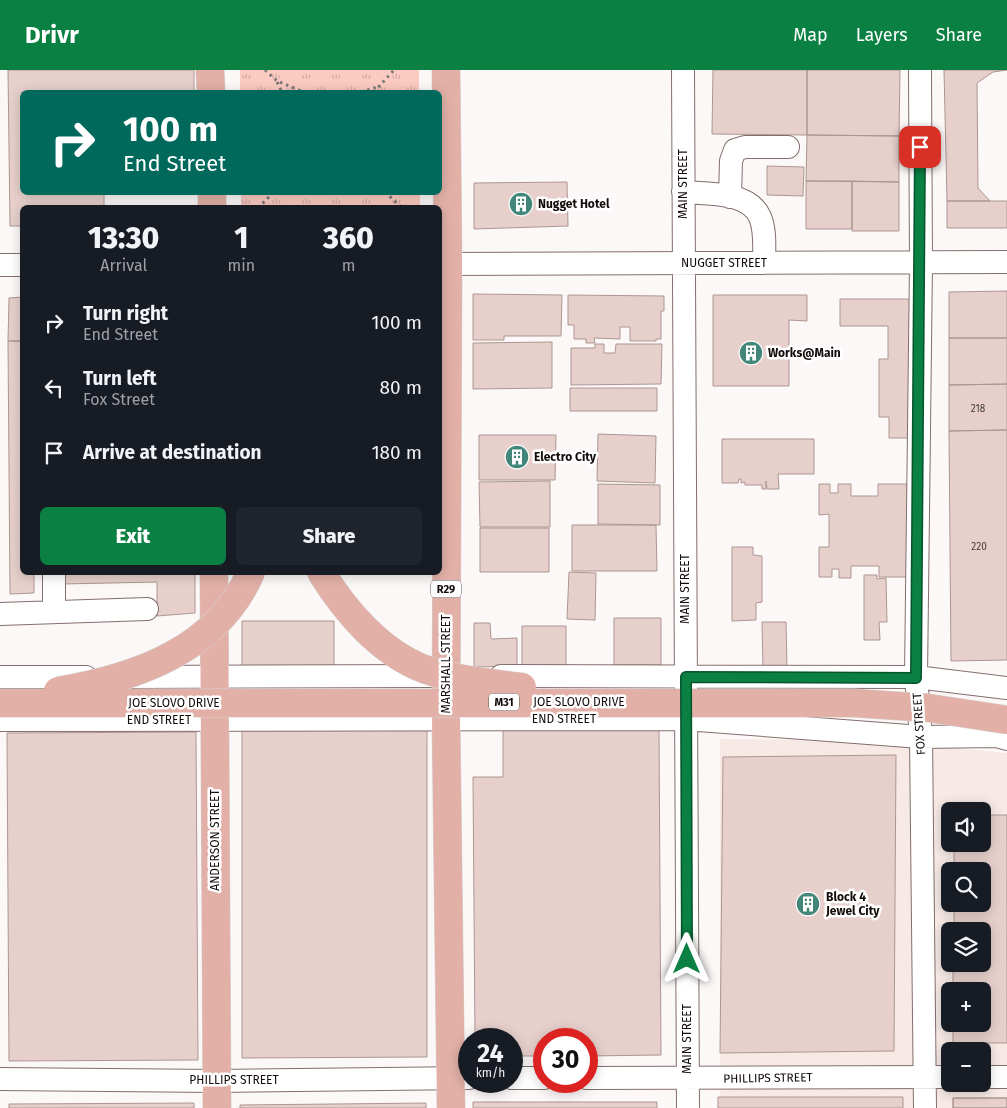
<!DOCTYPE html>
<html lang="en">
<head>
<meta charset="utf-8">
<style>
	:root { --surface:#171b24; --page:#20242c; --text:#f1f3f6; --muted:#9ea1a6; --accent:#0b8043 }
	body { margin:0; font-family:"Fira Sans",sans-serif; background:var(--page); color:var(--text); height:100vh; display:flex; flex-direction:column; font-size:19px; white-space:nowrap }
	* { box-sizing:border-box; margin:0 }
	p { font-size:16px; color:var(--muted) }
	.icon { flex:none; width:28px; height:28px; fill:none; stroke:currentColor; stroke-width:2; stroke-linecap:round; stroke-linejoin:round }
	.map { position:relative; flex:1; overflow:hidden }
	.drawer { position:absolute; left:20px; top:135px; width:422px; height:370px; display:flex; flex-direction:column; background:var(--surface); border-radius:8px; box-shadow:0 2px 12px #0003 }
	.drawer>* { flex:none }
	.banner { position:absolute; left:20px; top:20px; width:422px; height:105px; border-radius:8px; box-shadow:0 2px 12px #0003; background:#00695c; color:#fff; overflow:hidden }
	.controls { position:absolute; left:941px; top:732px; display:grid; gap:10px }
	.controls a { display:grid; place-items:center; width:50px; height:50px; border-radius:8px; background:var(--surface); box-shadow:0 2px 12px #0003; font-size:25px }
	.speed { position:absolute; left:458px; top:958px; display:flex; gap:10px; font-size:25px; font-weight:700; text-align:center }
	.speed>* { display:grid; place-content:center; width:65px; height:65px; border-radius:50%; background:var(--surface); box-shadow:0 2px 12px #0003; line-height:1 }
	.speed small { font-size:12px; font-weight:400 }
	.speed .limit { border:8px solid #d22; background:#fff; color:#111 }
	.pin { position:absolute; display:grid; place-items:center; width:42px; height:42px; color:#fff; margin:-21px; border-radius:10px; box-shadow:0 2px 8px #0006 }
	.me { position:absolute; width:55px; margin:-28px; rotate:0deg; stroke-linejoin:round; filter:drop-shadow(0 0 4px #0008) }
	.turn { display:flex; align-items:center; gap:18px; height:105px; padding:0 20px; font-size:22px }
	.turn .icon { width:65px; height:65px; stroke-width:2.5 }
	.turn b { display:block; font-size:35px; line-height:42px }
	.eta { display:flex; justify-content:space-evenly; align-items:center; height:85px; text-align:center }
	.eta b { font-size:30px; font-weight:800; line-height:35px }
	.cta { display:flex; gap:10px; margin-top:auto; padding:10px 20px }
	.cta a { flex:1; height:58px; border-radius:8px; background:var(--accent); color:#fff; font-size:20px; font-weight:800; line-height:58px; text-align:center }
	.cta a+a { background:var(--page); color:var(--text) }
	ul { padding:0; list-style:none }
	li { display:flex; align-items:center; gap:15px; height:65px; padding:0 20px }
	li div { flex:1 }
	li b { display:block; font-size:19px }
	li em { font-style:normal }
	header { display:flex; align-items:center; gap:30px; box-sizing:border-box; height:70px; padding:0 25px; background:var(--accent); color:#fff }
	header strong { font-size:24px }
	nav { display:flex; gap:28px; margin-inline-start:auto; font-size:18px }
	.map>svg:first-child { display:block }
	.built { fill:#f6e9e6; fill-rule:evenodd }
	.grass { fill:url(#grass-tufts) }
	.building { fill:#e7d0cc; stroke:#ac9692 }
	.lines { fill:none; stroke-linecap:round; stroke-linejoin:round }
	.minor-casing { stroke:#836f6b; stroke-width:24 }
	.major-casing { stroke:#d4d3d3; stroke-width:29 }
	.path { stroke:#7e7978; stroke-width:3; stroke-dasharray:2.5 4; stroke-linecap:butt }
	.minor { stroke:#fff; stroke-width:22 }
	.major { stroke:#e2b0a7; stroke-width:28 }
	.major-bridge-casing { stroke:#d4d3d3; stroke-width:29; stroke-linecap:butt }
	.major-bridge { stroke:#e2b0a7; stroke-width:28 }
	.route-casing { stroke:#07532c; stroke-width:12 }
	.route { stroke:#0b8043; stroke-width:9 }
	.labels { text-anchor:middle; stroke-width:5; stroke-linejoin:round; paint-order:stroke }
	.number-label { font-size:10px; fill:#473c3a }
	.shield { fill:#fff; stroke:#595454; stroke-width:1 }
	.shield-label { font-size:11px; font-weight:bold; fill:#120b0a }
	.street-label { font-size:12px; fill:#120b0a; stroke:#fff }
	.poi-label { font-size:12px; font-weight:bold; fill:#120b0a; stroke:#fff; text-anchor:start }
</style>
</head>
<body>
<header>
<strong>Drivr</strong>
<nav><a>Map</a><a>Layers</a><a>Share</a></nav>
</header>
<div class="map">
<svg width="1007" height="1038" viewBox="0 0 1007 1038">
	<defs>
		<pattern id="grass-tufts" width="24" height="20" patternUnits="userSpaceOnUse" patternTransform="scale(1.25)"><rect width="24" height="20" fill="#fbcac1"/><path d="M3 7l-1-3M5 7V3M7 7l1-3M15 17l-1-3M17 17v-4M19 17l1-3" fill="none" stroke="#d6aca4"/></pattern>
	</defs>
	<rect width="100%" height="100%" fill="#fcf8f7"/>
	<path class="built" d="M720,669L883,671L1007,683V1038H720ZM950,741H982V774H950ZM950,801H982V834H950ZM950,861H982V894H950ZM950,921H982V954H950ZM950,981H982V1014H950Z"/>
	<path class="grass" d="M240,0H419V22H240Z
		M241,123H420V137H241Z"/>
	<path class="building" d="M8,0H194V22H22V122H104V138H22V156H10Z
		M713,0H807V65L712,64Z
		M807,0H900L899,66L807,65Z
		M944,0H1007L993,2L977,13L978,118L990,131H947Z
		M807,65L899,66V112L806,111Z
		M767,96L804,97L803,126L767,125Z
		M806,111H852V159H806Z
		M852,111L899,112V161H852Z
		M567,112L568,156L474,159V113Z
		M947,131H1007V158H947Z
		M1007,221V268H949V222Z
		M473,224L562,225L561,266H504V270H473Z
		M568,225L664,226V241H661V269H656V271H630V257H620V269L594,268L595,273H586V269H574V255H568Z
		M713,225H807V251L789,250V316H713Z
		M22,227V271H8L9,228Z
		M840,229H910L911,368H889V347H879V289H888V256H840Z
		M949,268H1007V314L949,315Z
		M8,271H22V502H34V523L10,524Z
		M552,272V318L473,319V273Z
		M595,274H604V283H615L616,274H662L661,314L571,315V278H595Z
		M1007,314V360L949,361V315Z
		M570,318H657V341H570Z
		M1007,360V590L951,591L949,361Z
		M598,364L656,366L655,413L597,411Z
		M479,365H556L555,410H479Z
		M722,369H814V404H778L779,419H767L766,411V419H762V415H745V412L741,413V409H739L738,413H722Z
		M550,411V457H480L479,412Z
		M598,414L660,415V455L598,454Z
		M819,414H830V423H838V414H851V426H878V414H911V507H879V496H851V508H839V499H832V507H819V477H829V444L819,445Z
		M572,455H656L657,501H572Z
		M480,458H549V502H480Z
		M732,477H753V485L762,486V532L756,533V550L732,551Z
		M62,502H195V543L157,546V512L62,514Z
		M569,502L596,503L595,550L567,549Z
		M864,505H877V509L886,508L887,552H879L880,570H864Z
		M614,548H661V595H614Z
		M242,551H334V596L242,597Z
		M762,552H786L787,599H763Z
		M474,553H490L491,569L517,568V596L474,597Z
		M522,556H566V596L522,597Z
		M242,658H427V987L242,988Z
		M503,660H659L661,985L586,986V969H544V986H511V969H475L473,707H503Z
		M196,662L198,990L9,991L7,663Z
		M896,685L894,981L720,983L723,687Z
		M982,745H1007V973H953V954H982V921H953V894H982V861H954V834H982V801H954V774H982Z
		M718,1027H903V1038H718Z
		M953,1028H1007V1038H953Z
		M953,1028H1007V1038H953Z
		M473,1032H657V1038H473Z
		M194,1033V1038H9V1034Z
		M426,1033V1038H240V1035Z"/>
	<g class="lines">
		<g class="minor-casing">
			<path id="minor" d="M683,0L688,1038
				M920,0L921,193L916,607L921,667L925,1038
				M683,122C707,124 749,121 760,147C766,161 764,179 764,193
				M730,127L731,91L735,80L745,77H788
				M440,194L1007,192
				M0,195H22
				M54,502V542
				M0,544L147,539
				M501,606L916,607L1007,618
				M0,607H86
				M128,607L436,606
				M0,650L685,649L921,667L996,666L1007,669
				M982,1007H1007
				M511,1008H544
				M586,1008L950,1007
				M0,1009L217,1011L469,1008"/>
		</g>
		<g class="major-casing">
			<path id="major" d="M210,0L211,22
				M446,0L448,194L446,649L451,1038
				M212,122V138
				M214,502L217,1038"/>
		</g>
		<path class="path" d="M265,0L277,11L304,22
			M277,12L282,22
			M361,22L377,17
			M374,22L394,0
			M385,122L402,138
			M258,138L274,122"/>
		<use href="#minor" class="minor"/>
		<use href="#major" class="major"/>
		<g class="major-bridge-casing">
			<path id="major-bridge" d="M321,502C345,541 380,582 424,599C455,610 489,613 522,617
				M58,621C136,608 217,580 251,502
				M0,633H853L929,638L1007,650"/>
		</g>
		<use href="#major-bridge" class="major-bridge"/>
	</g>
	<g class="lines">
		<g class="route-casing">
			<path id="route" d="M687,889L686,607L916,608L920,77"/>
		</g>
		<use href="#route" class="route"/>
	</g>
	<defs>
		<g id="building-disc" transform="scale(1.25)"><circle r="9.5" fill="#42867a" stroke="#fff"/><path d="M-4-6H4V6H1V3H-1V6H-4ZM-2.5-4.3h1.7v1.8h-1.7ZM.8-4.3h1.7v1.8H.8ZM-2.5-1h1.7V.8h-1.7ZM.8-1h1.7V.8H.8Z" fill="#fff"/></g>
	</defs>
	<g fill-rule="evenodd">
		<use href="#building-disc" x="521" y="134"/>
		<use href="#building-disc" x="751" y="283"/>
		<use href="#building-disc" x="517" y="387"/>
		<use href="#building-disc" x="808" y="834"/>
	</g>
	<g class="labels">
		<g class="number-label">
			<text x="978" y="342">218</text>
			<text x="979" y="480">220</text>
		</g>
		<g class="shield">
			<rect x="431" y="510.5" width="30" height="17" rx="4"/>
			<rect x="489" y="623.5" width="30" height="17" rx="4"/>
		</g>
		<g class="shield-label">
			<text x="446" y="523">R29</text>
			<text x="504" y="636">M31</text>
		</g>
		<g class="street-label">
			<text transform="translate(683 114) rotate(-90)" y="4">MAIN STREET</text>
			<text x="724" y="197">NUGGET STREET</text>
			<text transform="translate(685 519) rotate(-90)" y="4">MAIN STREET</text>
			<text transform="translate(446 594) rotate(-90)" y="4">MARSHALL STREET</text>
			<text x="579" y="636">JOE SLOVO DRIVE</text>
			<text x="174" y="637">JOE SLOVO DRIVE</text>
			<text x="564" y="653">END STREET</text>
			<text x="159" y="654">END STREET</text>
			<text transform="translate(919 654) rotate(-94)" y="4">FOX STREET</text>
			<text transform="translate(215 770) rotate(-90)" y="4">ANDERSON STREET</text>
			<text transform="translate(687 969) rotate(-90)" y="4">MAIN STREET</text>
			<text transform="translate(768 1008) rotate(-1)" y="4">PHILLIPS STREET</text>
			<text x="234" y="1014">PHILLIPS STREET</text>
		</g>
		<g class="poi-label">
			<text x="538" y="138">Nugget Hotel</text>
			<text x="768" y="287">Works@Main</text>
			<text x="534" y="391">Electro City</text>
			<text x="826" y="831">Block 4<tspan x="826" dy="14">Jewel City</tspan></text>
		</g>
	</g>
</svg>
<div class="controls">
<a><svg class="icon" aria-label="sound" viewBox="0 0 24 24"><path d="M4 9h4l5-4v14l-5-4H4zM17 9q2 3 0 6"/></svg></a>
<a><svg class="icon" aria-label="search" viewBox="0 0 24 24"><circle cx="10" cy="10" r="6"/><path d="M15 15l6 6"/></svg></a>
<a><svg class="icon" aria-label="layers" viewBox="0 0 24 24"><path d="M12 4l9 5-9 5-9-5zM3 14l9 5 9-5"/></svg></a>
<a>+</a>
<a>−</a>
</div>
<div class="speed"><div>24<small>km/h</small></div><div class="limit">30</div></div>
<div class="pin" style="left:920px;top:77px;background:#d93025"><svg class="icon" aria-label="arrive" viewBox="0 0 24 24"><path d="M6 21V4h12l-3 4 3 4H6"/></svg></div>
<svg class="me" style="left:687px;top:889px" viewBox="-20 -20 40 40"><path d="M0-17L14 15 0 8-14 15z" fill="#0b8043" stroke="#fff" stroke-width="4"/></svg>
<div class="banner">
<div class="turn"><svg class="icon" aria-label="right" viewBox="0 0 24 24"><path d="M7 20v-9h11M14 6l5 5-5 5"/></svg><div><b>100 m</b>End Street</div></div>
</div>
<section class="drawer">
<div class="eta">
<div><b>13:30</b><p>Arrival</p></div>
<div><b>1</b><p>min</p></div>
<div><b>360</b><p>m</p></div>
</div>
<ul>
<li><svg class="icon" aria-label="right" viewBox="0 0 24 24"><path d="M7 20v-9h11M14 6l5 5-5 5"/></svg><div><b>Turn right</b><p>End Street</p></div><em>100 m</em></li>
<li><svg class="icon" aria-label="left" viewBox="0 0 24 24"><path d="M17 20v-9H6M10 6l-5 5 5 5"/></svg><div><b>Turn left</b><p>Fox Street</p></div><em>80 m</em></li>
<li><svg class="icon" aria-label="arrive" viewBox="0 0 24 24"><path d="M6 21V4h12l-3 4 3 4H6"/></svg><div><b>Arrive at destination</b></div><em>180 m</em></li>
</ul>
<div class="cta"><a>Exit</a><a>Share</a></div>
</section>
</div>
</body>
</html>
